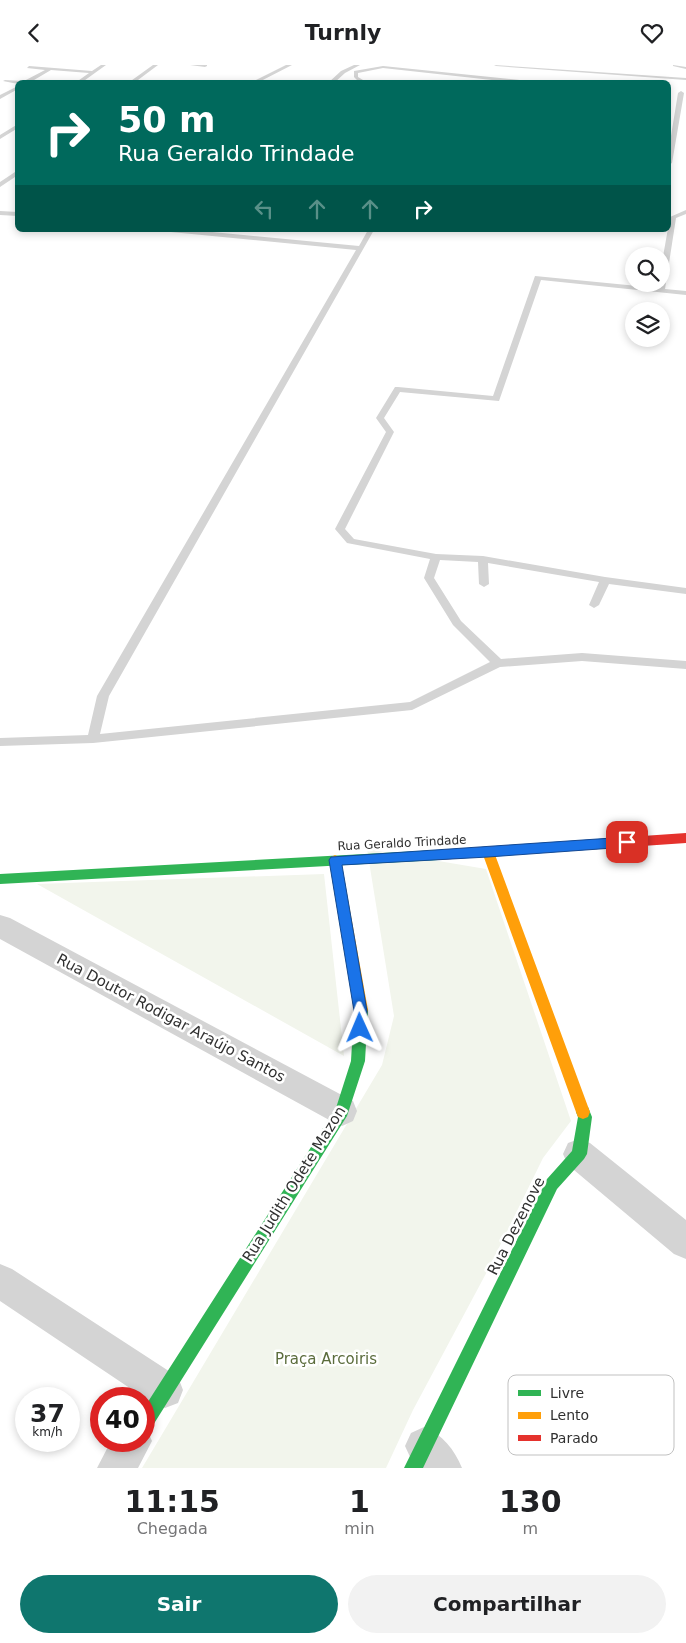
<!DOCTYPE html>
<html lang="pt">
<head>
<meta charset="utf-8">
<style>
	:root { --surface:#fff; --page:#f2f2f2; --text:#202124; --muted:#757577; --accent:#0f766e }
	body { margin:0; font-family:"DejaVu Sans",sans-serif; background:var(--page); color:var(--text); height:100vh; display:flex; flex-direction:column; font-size:19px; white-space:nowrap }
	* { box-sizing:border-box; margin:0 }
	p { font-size:16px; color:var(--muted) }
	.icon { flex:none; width:28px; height:28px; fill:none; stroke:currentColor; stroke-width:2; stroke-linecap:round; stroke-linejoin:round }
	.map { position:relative; height:1403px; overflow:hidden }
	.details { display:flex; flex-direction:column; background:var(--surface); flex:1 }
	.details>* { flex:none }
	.banner { position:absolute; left:15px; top:15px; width:656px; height:152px; border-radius:8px; box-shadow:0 2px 8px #0003; background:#00695c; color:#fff; overflow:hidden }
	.buttons { position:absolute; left:625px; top:182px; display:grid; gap:10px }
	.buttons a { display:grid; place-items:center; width:45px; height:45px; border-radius:50%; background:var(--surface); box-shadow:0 2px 8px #0003; font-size:25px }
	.speed { position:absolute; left:15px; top:1322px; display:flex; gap:10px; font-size:25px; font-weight:700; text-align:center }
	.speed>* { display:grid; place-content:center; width:65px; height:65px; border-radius:50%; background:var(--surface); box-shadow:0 2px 8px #0003; line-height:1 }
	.speed small { font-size:12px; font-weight:400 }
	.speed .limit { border:8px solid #d22; background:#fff; color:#111 }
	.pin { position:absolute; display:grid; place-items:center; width:42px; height:42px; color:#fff; margin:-21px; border-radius:10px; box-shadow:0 2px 8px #0006 }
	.me { position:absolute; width:55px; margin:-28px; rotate:359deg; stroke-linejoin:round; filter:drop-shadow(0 0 4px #0008) }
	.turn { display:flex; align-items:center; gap:18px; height:105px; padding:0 20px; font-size:22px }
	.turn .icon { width:65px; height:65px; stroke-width:2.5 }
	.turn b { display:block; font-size:35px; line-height:42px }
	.lanes { display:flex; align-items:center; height:48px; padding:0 20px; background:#0003; justify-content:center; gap:25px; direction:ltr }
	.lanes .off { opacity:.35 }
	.eta { display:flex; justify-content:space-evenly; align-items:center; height:85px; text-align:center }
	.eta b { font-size:30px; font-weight:600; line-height:35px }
	.cta { display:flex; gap:10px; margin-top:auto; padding:10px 20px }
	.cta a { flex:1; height:58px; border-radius:30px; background:var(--accent); color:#fff; font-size:20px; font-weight:600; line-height:58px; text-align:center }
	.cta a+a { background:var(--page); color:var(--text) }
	header { display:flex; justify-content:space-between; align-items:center; height:65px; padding:0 20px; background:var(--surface); font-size:22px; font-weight:600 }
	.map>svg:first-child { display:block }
	.green { fill:#f2f5ec }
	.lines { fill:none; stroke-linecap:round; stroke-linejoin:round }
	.lane { fill:#d4d4d4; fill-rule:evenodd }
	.street { fill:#d4d4d4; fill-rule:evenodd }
	.fast { fill:#30b455; fill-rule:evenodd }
	.slow { fill:#ff9f0a; fill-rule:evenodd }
	.jam { fill:#e5322d; fill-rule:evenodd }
	.route { fill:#1a73e8; stroke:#114b97 }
	.labels { text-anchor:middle; stroke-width:5; stroke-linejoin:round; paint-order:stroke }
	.street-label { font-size:12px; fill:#303030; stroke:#fff }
	.near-street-label { font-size:15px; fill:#303030; stroke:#fff }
	.near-park-label { font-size:15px; fill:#5b6c3c; stroke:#fff }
	.key { fill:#fff; stroke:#c1c1c1; stroke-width:1 }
	.key-label { font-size:14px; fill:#303030 }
</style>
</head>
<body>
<header><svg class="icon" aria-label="back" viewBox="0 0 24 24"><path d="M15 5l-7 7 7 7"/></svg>Turnly<svg class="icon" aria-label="heart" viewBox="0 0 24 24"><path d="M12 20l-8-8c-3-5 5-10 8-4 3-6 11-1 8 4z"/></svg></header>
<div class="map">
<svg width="686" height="1403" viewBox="0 0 686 1403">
	<rect width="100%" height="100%" fill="#fff"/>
	<path class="green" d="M367,784L486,804L571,1056L543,1093L490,1201L413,1345L386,1403H142L382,1000L394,951Z
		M324,809L344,991L37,819Z"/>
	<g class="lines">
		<path class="lane" d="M101,0H106L81,18H75L89,8L51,5L29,18L18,19L3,16L5,15L24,16L45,5L27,3L29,1L92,6Z
			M153,0H158L134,18H128Z
			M190,0H207V1L205,2Z
			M286,0H292L257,18H250Z
			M354,0H360L345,8L334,18H328L341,6Z
			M494,0L686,13V15L496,1Z
			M673,0L686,2V4L673,1Z
			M383,1L539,17L541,18H520L383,3L358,8V12L363,15L375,18L359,17L354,12V6Z
			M18,21V24L0,34V30Z
			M681,26L684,28L672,98L669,100V83L678,28Z
			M18,59V63L0,74V70Z
			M18,105V110L0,122V117Z
			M686,145V149L676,153L665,224L686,226V230L541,215L499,336L400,327L384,353L394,367L345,464L354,474L436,489L483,491L605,512L686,523V529L609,519L599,540L594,543L589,540L599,517L488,498L489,519L484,522L479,519L478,497L440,495L434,513L461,556L501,594L582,588L686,596V604L582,596L500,602L412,645L93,678L0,681V673L88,670L97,631L356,185L171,167L168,165H192L359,181L368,165H374L109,631L100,669L410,637L490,597L453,560L424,513L430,494L347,478L335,464L386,367L376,353L395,322H398L493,331L535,211L658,223L659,219H661V203L670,152Z
			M0,146L18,147V151L0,150Z"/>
		<path class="street" d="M0,850L10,853L353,1036L357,1046L353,1056L342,1061L331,1056L0,874Z
			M579,1074L590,1078L686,1155V1194L674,1189L568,1100L563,1089L568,1078Z
			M0,1199L12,1204L178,1312L183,1325L178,1338L165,1343L152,1338L0,1236Z
			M144,1361L146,1363L152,1376L138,1403H97L111,1376H144Z
			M424,1362C443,1370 454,1384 462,1403H418L411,1394L405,1381L411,1368Z"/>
		<path class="fast" d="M438,785L442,787L444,790L442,793L438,795L0,819V809Z
			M361,939L366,941L368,945L365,996L347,1051L150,1365L144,1368V1343L336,1043L351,996L354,945L356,941Z
			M583,1040L588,1042L592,1052L587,1089L584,1094L557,1124L423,1403H404L547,1114L572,1086L578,1052L576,1047L578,1042Z"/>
		<path class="slow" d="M488,782L492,784L494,787L590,1047L588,1052L583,1054L578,1052L576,1047L482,787L484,784Z
			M335,790L339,792L341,795L368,945L366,949L361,951L356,949L354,945L329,795L331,792Z"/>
		<path class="jam" d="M686,768V778L438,795L434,793L432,790L434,787L438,785Z"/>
	</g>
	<path class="route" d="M627,772L631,774L633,777L631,780L627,782L488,792L342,800L367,946L365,967L360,969L355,967L353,963L354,946L329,795L331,792Z"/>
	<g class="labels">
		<g class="street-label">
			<text transform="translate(402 778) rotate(-3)" y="4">Rua Geraldo Trindade</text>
		</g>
		<g class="near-street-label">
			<text transform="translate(171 953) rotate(28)" y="5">Rua Doutor Rodigar Araújo Santos</text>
			<text transform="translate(294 1119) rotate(-58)" y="5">Rua Judith Odete Mazon</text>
			<text transform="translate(516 1161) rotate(-63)" y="5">Rua Dezenove</text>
		</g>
		<g class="near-park-label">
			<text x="326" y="1299">Praça Arcoiris</text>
		</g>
	</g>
	<rect x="508" y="1310" width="166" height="80" rx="8" class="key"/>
	<rect x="518" y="1325" width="23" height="6" fill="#30b455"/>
	<rect x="518" y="1347" width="23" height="7" fill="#ff9f0a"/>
	<rect x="518" y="1370" width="23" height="6" fill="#e5322d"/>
	<g class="key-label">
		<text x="550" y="1333">Livre</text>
		<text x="550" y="1355">Lento</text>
		<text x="550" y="1378">Parado</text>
	</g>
</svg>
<div class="buttons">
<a><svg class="icon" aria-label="search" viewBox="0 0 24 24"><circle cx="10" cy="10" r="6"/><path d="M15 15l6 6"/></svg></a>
<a><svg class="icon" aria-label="layers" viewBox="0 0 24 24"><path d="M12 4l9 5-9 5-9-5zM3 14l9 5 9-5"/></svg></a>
</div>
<div class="speed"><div>37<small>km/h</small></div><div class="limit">40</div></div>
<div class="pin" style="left:627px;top:777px;background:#d93025"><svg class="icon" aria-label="arrive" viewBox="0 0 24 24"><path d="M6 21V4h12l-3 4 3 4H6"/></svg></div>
<svg class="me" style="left:360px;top:963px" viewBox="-20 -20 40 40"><path d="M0-17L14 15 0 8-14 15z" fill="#1a73e8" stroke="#fff" stroke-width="4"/></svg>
<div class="banner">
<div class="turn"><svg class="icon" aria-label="right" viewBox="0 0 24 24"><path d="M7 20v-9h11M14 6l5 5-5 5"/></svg><div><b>50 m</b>Rua Geraldo Trindade</div></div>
<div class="lanes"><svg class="icon off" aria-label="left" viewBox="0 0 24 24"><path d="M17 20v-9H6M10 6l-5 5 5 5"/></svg><svg class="icon off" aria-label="ahead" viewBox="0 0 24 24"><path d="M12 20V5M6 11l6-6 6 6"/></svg><svg class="icon off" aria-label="ahead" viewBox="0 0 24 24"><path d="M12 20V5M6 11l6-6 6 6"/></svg><svg class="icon" aria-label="right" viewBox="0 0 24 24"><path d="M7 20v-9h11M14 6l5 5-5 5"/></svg></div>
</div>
</div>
<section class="details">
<div class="eta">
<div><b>11:15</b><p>Chegada</p></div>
<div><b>1</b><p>min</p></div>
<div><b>130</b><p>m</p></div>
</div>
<div class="cta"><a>Sair</a><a>Compartilhar</a></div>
</section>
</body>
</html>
